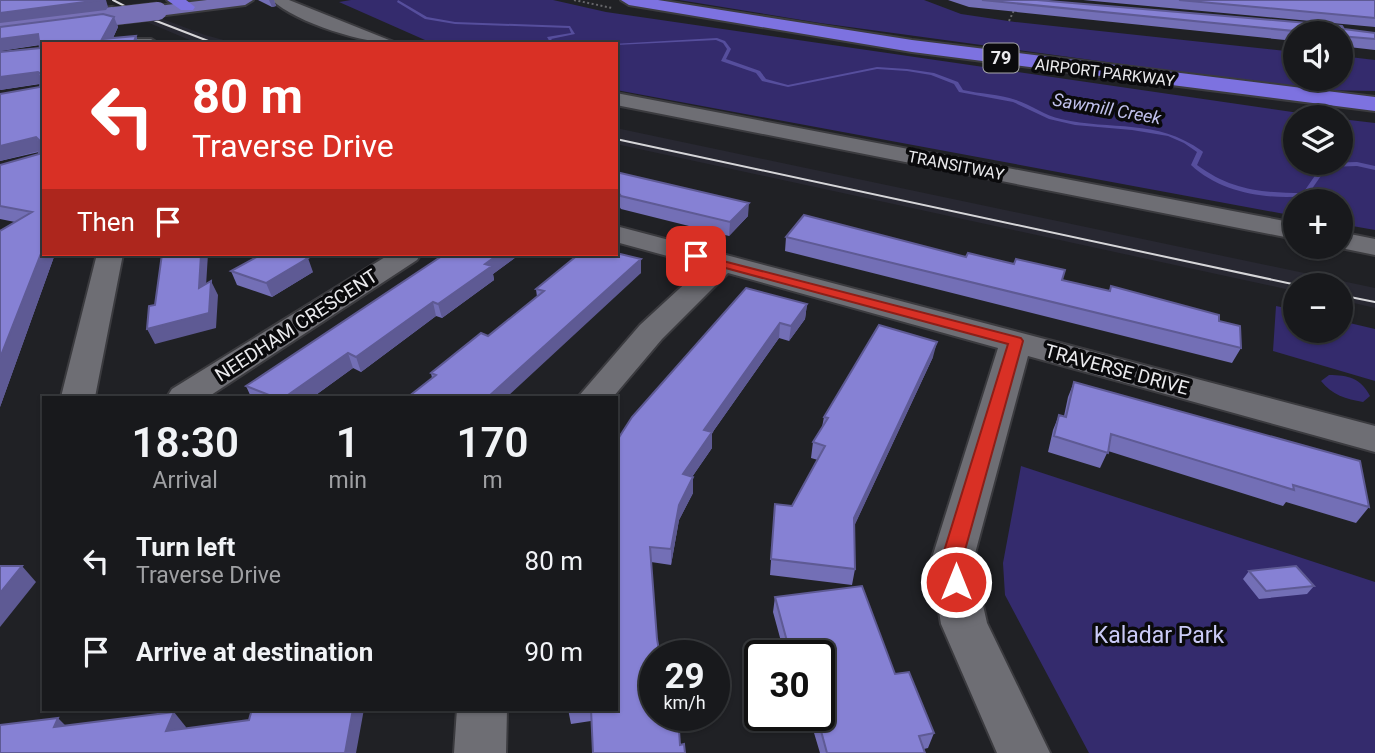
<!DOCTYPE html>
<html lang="en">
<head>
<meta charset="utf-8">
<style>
	:root { --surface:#18191c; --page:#252629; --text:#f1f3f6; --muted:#9fa0a3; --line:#36383b }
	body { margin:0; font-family:Roboto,sans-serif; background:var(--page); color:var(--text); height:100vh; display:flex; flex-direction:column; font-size:26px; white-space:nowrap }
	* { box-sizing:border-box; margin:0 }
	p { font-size:23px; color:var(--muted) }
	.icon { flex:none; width:38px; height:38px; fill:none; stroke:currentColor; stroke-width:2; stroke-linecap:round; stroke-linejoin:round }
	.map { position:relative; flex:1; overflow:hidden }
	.drawer { position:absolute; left:42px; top:396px; width:576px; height:315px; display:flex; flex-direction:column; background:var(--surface); border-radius:0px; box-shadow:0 2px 5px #0004,0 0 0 2px var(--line) }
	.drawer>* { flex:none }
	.hud { position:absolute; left:42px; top:42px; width:576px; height:214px; border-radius:0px; box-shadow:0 2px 5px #0004,0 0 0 2px var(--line); background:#d93025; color:#fff; overflow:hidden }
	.controls { position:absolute; left:1283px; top:21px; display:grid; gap:14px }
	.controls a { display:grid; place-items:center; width:70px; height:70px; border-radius:50%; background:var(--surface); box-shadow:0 2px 5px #0004,0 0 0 2px var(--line); font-size:35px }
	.speed { position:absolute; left:639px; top:640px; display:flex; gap:14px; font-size:35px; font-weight:700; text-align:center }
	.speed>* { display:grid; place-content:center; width:91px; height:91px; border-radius:50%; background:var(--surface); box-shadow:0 2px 5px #0004,0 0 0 2px var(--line); line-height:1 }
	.speed small { font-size:18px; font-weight:400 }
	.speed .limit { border:4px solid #111; border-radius:10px; background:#fff; color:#111 }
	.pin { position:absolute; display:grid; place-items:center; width:60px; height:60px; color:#fff; margin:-30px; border-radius:14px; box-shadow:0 4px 10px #0006 }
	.me { position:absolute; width:77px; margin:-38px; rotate:0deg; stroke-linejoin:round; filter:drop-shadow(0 0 5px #0008) }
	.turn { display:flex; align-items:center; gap:24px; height:147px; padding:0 35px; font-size:32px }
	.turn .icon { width:91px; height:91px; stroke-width:2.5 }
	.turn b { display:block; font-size:49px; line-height:60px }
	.then { display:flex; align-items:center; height:66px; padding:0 35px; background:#0003; gap:14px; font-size:26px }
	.eta { display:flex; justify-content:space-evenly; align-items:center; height:119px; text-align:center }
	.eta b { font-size:42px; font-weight:600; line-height:49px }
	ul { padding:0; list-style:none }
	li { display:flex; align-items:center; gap:21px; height:91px; padding:0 35px }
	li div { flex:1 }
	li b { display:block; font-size:26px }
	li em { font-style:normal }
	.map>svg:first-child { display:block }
	.built { fill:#282832 }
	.green { fill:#342b6d }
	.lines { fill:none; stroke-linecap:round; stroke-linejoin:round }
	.stream { fill:#564e9d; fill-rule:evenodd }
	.minor-casing { stroke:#3b3b3f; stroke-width:4 }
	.major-casing { stroke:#3b3b3f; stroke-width:4 }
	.highway-casing { stroke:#3b3b3f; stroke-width:4 }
	.path { stroke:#67676b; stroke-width:2; stroke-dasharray:2 2.5; stroke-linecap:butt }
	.minor { fill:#6e6e74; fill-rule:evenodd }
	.major { fill:#7770b5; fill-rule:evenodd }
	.highway { fill:#7d72e0; fill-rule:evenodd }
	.tram { stroke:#d6d6d9; stroke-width:2 }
	.major-bridge-casing { stroke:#3b3b3f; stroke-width:19; stroke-linecap:butt }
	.major-bridge { stroke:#7770b5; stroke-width:18 }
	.wall { fill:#736fb6 }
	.shaded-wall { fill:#5e5a94 }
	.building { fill:#8681d4; stroke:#5e5a94; stroke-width:2 }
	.route { fill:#d93025; stroke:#8d1f18; stroke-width:2 }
	.labels { text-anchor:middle; stroke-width:7; stroke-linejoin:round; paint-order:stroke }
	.far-street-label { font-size:16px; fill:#eaeaed; stroke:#0a0a0c }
	.shield { fill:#0a0a0c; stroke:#a7a7aa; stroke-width:2 }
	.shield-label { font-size:18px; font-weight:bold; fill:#eaeaed }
	.far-water-label { font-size:18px; font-style:italic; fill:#c1c1ed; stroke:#0a0a0c }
	.street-label { font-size:19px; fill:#eaeaed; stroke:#0a0a0c }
	.near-park-label { font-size:23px; fill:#cacaf6; stroke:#0a0a0c }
</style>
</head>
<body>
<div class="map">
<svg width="1375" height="753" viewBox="0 0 1375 753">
	<rect width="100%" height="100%" fill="#202125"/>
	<path class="built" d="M152,15L205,35L238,44H199L135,17Z
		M616,128L1375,288V308L1341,300L1340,285H1295V291L616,144Z"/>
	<path class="green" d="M351,0H553L606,12L1327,117H1295V163H1340L1341,119L1375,123V230L1341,224L1340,201H1295V216L616,90V44H434L339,2Z
		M679,0H924L961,14L1015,22L1295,52V79H1340L1341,56L1375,60V91L1313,90L820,23Z
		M1276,306L1295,310V331H1340L1341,321L1375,329V381L1273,351Z
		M1329,375C1348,375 1361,378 1370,396L1363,402C1346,399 1332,395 1321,381Z
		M1021,466L1375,582V753H1089L1005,595L1003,563Z"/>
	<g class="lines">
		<path class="stream" d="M398,0L427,17L455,22L570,26L575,34L551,39L556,44H551L547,37L571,33L569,28L455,24L425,19L397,2Z
			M717,38L725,41L731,49L726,59L760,71L766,79L788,85L877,67L907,69L934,73L958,82L963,90C980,94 999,94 1016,100C1032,105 1045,116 1061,119C1112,131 1156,118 1202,151L1203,152L1197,165C1231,190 1262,193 1303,193L1323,164L1325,163L1357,162L1375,166V170L1357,166L1327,167L1307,196C1267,200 1221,193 1191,165L1197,152L1184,143L1168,136L1132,130L1075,125L1049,119L1013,102L959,92L954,84L931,75L907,71L877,69L788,87L762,81L756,73L721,61L727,49L723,43L716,40L616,45V44H612Z"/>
		<g class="minor-casing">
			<path id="minor" d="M272,0H289L399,44C366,44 296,23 272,0Z
				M120,39H151L159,44H112Z
				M616,93L1295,223V239L616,105Z
				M616,226L1375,426V452L1028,356L973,561L987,623L1050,753H997L941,624L931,561L998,348L728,273L662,339L613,397H578L640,325L704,266L616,242Z
				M1340,232L1375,239V255L1336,247H1340Z
				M97,254H123L95,397H61Z
				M390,254H421L417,260L208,397H167L172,389Z
				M457,709H507L506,753H454Z"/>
		</g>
		<g class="major-casing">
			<path id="major" d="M207,0H253L245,5L158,16L150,11L158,6Z
				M112,7L118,9V15L0,30V20Z"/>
		</g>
		<g class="highway-casing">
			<path id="highway" d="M167,0H186L195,7L193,10H181Z
				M621,0H658L912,40L1375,97V111L912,52L629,5Z"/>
		</g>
		<path class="path" d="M574,0L612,8
			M1009,21L1015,8"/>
		<use href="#minor" class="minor"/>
		<use href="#major" class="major"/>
		<use href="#highway" class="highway"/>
		<path class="tram" d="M113,0L146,17L216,44
			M616,139L1297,285
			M1340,295L1375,302"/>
		<g class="major-bridge-casing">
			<path id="major-bridge" d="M115,16L158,11"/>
		</g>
		<use href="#major-bridge" class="major-bridge"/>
	</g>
	<path class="wall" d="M258,0H274L276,6L272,7Z
		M948,0H1037L1375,33V50L1340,46V33H1295V41L969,7Z
		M1083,0H1375V27Z
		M114,17L118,27L113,38L136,36L139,44H44V254H55L0,407L15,222L0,219V165L39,154V152L0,161V94L40,87V84L0,90L40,48V45L0,51V27Z
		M616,172L748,216L729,236L621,209L616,202Z
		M786,237L966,257L1109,291L1111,286L1219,321L1241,348L1232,363L785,251Z
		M445,254H520L493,274L494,280L442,318L436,316L361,372L353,368L313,397H251L246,386Z
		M231,271L313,272L272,297L237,285Z
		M641,273L432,378L431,373L488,336L537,297L536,289Z
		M807,304L805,319L789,341L779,338L712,433V448L692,477H693V493L679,520L671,565L651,562L654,656L680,745L685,753L591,721L571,724L568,709H616V442Z
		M933,357L854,526L855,569L852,585L770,575L775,504L792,506L818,460L811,458L813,442L822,427L824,417Z
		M1074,382L1369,507L1356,523L1286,502L1283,506L1108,451L1100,468L1048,452L1053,430L1059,415L1064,416L1068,397Z
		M1249,571L1314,586L1307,594L1259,599L1243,579Z
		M775,597L895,674L934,733L928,748L924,749L925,753H820L809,716H819V656H785L773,612Z"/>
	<path class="shaded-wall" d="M100,0H106L108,7L106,10L0,23V13Z
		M269,0H274L276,6L272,7Z
		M114,17L118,27L110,44L102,39Z
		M38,34L44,44L0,51V39Z
		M136,36L139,44H133Z
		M38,72L44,83L0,90V77Z
		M36,137L43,150L0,161V146Z
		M749,203L748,216L729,236L730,222Z
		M44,246V254H55L0,407V358Z
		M201,254H208L205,302L199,288Z
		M499,254H520L493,274L494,280L442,318L438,304L485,264Z
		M308,258L313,272L272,297L266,283Z
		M641,259V273L507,397H488Z
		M211,281L218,295L216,328L155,344L147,329Z
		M433,302L436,316L361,372L356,357Z
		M807,304L805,319L789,341L791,326Z
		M780,323L779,338L712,433V448L683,490V474L704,430Z
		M937,342L933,357L851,533L854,518Z
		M348,353L353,368L313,397H285Z
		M693,477V493L679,520L671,565V549L679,505Z
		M22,566L36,582L0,627V593Z
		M353,709H364L356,753H345Z
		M174,712L186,727L179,746L166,731Z
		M58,718L73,733L54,727Z"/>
	<path class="building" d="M0,0H100L0,13Z
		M982,0H1037L1342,26L1344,29L1375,33V39L1340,36V33H1314Z
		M1179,0H1375V18Z
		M103,14L114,17L102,39L136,36L133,44H44V246L0,358V231L32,212L0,206V165L39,154V140L36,137L0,146V94L40,87L41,74L38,72L0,77V52L40,48L38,34L0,39V27Z
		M616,172L749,203L730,222L621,196L616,190Z
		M804,215L966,257L968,253L1014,264L1016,259L1065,270L1062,280L1110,291L1111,286L1219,315V321L1240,326L1241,348L786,237Z
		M616,253L641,259L488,397H408L436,375L431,373L481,333L488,336L544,291L536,289L579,254H616Z
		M162,254H201L199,288L211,281L209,313L147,329L149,306L155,305Z
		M262,254H294L308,258L266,283L231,271Z
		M445,254H499L485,264L492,266L438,304L433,302L356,357L348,353L285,397H274L246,386Z
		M746,288L807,304L791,326L780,323L704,430L712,432L683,474L693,477L679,505L671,549L650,547L657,639L660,656H654V716H678L680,745L684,744L685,753H593L591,709H616V442L632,417Z
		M879,325L937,342L854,518L855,569L771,559L775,504L792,506L825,446L813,442L828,418L824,417Z
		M1074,382L1360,461L1369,507L1293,485L1294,490L1111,434L1108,453L1054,436L1059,415L1066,417Z
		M0,566H22L0,593Z
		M1296,566L1314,586L1266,591L1249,571Z
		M862,586L895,674L909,672L934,733L919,736L925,753H827L817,716H819V656H791L775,597Z
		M252,709H353L345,753H0V725L58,718L54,727L174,712L166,731L249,720Z"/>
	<path class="route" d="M692,253L1021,338L1023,341L962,561L966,582L963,588L956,591L948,588L941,561L1008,344L692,259Z"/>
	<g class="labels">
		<g class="far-street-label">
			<text transform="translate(1105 72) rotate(7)" y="6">AIRPORT PARKWAY</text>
			<text transform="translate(956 165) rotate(11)" y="6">TRANSITWAY</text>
		</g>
		<rect class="shield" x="983.5" y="43.5" width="35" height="29" rx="5"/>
		<g class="shield-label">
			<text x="1001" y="64">79</text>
		</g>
		<g class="far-water-label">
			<text transform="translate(1107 109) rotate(10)" y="6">Sawmill Creek</text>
		</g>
		<g class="street-label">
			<text transform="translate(296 325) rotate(-33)" y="7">NEEDHAM CRESCENT</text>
			<text transform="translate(1117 369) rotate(15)" y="7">TRAVERSE DRIVE</text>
		</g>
		<g class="near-park-label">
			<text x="1159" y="643">Kaladar Park</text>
		</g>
	</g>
</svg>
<div class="controls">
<a><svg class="icon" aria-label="sound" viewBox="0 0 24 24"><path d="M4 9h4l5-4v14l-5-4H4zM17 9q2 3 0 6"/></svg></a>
<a><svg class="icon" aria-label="layers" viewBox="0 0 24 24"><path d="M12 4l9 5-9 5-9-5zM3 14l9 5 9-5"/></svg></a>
<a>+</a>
<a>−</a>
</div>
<div class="speed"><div>29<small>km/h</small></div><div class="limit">30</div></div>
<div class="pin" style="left:696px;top:256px;background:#d93025"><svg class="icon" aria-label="arrive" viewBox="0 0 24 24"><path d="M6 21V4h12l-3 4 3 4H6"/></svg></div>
<svg class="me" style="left:956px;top:582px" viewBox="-20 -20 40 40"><circle r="17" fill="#d93025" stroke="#fff" stroke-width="3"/><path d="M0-11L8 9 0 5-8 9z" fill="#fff"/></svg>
<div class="hud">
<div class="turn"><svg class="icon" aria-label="left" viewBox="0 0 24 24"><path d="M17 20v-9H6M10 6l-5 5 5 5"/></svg><div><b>80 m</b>Traverse Drive</div></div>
<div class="then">Then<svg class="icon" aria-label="arrive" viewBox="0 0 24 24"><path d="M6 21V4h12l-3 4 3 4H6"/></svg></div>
</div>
<section class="drawer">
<div class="eta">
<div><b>18:30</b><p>Arrival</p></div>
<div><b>1</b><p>min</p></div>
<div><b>170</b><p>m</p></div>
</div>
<ul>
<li><svg class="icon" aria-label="left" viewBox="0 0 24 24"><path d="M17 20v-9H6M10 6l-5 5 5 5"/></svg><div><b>Turn left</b><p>Traverse Drive</p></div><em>80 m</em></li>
<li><svg class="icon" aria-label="arrive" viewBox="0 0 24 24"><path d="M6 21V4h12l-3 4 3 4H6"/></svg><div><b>Arrive at destination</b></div><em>90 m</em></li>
</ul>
</section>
</div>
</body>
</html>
